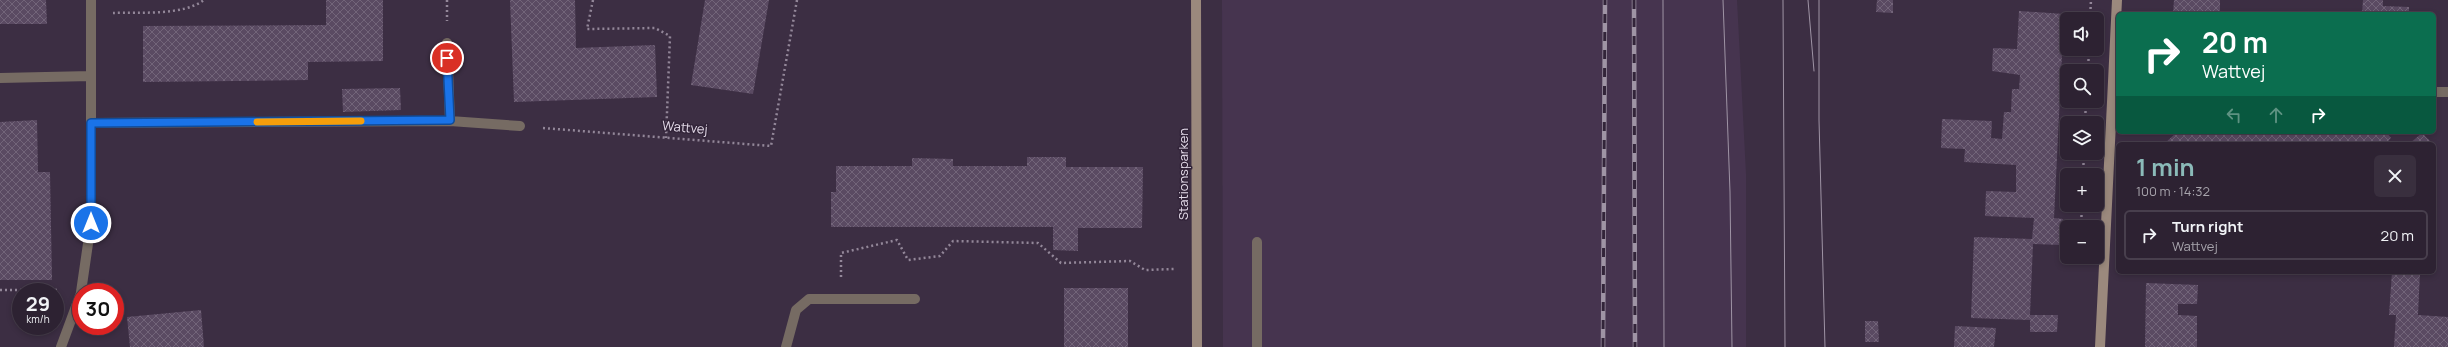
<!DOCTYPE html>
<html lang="en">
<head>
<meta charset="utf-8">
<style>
	:root { --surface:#2d2232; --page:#392f3e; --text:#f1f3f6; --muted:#a7a4ac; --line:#483f4d; --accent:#8bbbb9 }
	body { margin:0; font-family:Manrope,sans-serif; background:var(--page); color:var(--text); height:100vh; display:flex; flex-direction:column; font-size:15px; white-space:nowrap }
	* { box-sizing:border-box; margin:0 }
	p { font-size:13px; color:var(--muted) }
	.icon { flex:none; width:22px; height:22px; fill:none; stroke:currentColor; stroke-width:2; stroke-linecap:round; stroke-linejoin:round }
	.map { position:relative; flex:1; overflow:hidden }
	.details { position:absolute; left:2116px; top:142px; width:320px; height:132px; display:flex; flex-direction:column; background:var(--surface); border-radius:6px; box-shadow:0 2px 6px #0003,0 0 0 1px var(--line) }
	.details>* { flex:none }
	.hud { position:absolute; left:2116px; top:12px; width:320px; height:122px; border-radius:6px; box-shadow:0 2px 6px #0003,0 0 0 1px var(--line); background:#0b6e4f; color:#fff; overflow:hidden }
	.tools { position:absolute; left:2060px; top:12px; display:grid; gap:8px }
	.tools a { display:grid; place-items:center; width:44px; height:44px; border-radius:6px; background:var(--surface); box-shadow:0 2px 6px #0003,0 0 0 1px var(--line); font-size:20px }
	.speed { position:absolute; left:12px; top:283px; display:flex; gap:8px; font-size:20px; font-weight:700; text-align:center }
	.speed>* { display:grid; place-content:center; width:52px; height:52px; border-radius:50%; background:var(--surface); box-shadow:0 2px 6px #0003,0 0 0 1px var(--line); line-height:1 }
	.speed small { font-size:10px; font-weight:400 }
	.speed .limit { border:6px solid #d22; background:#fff; color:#111 }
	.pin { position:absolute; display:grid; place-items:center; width:34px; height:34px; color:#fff; margin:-17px; border:2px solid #fff; border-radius:50%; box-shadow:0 1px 4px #0007 }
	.me { position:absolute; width:44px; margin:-22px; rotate:0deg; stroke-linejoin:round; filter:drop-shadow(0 0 3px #0008) }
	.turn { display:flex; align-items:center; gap:14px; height:84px; padding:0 20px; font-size:18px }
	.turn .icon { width:52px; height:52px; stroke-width:2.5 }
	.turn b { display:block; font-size:28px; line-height:34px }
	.lanes { display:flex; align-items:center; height:38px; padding:0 20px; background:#0003; justify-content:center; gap:20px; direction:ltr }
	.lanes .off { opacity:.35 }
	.round { display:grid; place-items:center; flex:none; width:42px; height:42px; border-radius:6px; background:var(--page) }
	.summary { display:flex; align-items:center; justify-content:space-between; height:68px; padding:0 20px }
	h1 { font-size:24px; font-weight:700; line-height:30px; color:var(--accent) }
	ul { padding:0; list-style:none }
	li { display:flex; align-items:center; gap:12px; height:50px; margin:0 8px 6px; padding:0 12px; border:2px solid var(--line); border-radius:6px }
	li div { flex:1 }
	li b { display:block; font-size:15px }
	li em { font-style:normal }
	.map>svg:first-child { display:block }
	.built { fill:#46344f }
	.building { fill:url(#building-cross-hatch) }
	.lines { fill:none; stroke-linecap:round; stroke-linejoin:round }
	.path { stroke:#938799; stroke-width:2.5; stroke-dasharray:2 3; stroke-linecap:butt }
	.lane { stroke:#766b63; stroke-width:10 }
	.street { stroke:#766b63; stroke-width:10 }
	.secondary { stroke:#9b897d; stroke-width:10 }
	.tram { stroke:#9f94a5; stroke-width:1 }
	.rail-casing { stroke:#9f94a5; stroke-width:4.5 }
	.rail { stroke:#322439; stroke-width:3; stroke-dasharray:9; stroke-linecap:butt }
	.route-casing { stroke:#114b97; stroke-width:10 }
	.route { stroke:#1a73e8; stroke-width:7 }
	.slow { stroke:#f59e0b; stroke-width:7 }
	.labels { text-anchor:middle; stroke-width:3; stroke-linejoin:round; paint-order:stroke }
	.street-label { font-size:13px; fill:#e5dcea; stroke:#322439 }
</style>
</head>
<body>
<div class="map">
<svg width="2448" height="347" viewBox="0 0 2448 347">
	<defs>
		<pattern id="building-cross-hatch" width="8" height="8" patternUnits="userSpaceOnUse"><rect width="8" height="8" fill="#5a4a62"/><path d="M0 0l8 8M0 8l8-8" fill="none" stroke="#726479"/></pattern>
	</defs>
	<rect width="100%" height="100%" fill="#3c2e43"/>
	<path class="built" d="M1222,0H1737L1746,174V347H1223Z"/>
	<path class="building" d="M0,0H46L47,24H0Z
		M326,0H383V61L308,62V80L143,82V26L326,25Z
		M510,0H575L576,48L655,45L657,97L514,102Z
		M705,0H769L753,94L691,85Z
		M1877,0H1893V13L1876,12Z
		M2174,0H2220V14H2173Z
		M2363,0H2383V6L2409,7V14H2362Z
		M2019,11L2064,14L2054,218L2063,219L2062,245L2033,244L2030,315H2058L2057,332H2030V320L1971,318L1974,237L2032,239L2034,218L1985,216L1986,191L2016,192V165L1964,162L1965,149L1941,148L1942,119L1992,121L1991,138L2002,139L2004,112H2011L2012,89H2019L2020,75L1992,71L1993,48L2017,49Z
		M400,88L401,110L343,112L342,89Z
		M37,120L38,172H50L52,280H0V122Z
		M2177,132H2386L2391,138L2385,144H2164Z
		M2422,133L2433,144H2409Z
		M1027,157H1066V167H1143L1142,228H1078V251L1053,250V227H831V192H836V166H912V158L953,159V166H1027Z
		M2392,272H2420L2418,315L2448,317V347H2394L2396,315H2389Z
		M2146,283L2198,285L2197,304H2178V315L2197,316V347H2145Z
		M1064,288H1128V347H1064Z
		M201,310L204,347H130L127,317Z
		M1865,321H1878L1879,342H1865Z
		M1955,326L1996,328L1994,347H1954Z"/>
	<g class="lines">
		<path class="path" d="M447,0V21
			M593,0L587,29L655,28L670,36L666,138
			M113,13C139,12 183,16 204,0
			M2090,19L2091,0
			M2088,71L2089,49
			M2085,123L2086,101
			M543,128L771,146L797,0
			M2083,175L2084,153
			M2081,227L2082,205
			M841,277V253L897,240L908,260L940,256L953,241L1038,243L1061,263L1130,261L1145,270L1174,269
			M0,290H57"/>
		<path class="lane" d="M1257,242V347
			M786,347L796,310L809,299H915"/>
		<path class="street" d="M0,78L91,76
			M2434,92H2448
			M450,121L520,126
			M91,123L450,121L447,43
			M81,292L91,223V0
			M61,347L81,293"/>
		<path class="secondary" d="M1196,0L1197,347
			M2100,347L2117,0"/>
		<path class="tram" d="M1663,0L1664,347
			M1723,0L1730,192L1732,347
			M1783,0L1785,347
			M1808,0L1814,71
			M1819,0V120L1825,347"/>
		<g class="rail-casing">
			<path id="rail" d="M1634,0L1635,347
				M1603,347L1605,0"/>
		</g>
		<use href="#rail" class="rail"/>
	</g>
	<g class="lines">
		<g class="route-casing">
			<path id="route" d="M91,223V123L450,120L447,58"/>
		</g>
		<use href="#route" class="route"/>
		<path class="slow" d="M257,122L361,121"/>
	</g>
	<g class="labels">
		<g class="street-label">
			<text transform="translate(685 127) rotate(5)" y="5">Wattvej</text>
			<text transform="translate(1183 174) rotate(-90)" y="5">Stationsparken</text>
		</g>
	</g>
</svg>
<div class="tools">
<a><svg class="icon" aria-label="sound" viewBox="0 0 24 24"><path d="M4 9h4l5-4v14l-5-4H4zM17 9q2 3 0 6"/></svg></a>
<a><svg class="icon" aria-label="search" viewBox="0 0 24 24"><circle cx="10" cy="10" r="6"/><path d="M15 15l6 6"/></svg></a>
<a><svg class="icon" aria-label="layers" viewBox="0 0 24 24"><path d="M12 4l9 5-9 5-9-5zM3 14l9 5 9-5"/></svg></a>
<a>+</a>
<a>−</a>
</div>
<div class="speed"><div>29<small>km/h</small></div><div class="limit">30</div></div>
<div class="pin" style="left:447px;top:58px;background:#d93025"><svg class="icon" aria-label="arrive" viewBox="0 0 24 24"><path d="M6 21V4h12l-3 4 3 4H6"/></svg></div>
<svg class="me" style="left:91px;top:223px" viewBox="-20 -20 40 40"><circle r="17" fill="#1a73e8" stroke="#fff" stroke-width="3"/><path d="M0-11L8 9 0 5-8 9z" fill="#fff"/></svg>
<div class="hud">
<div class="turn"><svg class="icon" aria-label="right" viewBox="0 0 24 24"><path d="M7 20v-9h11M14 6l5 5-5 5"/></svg><div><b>20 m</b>Wattvej</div></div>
<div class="lanes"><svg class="icon off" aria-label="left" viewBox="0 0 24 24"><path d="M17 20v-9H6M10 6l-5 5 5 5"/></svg><svg class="icon off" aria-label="ahead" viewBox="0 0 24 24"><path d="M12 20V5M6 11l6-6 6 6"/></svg><svg class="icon" aria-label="right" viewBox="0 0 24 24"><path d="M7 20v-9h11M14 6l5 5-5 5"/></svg></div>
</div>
<section class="details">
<div class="summary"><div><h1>1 min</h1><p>100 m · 14:32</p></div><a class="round"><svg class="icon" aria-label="close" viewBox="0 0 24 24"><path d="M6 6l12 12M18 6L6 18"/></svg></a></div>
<ul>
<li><svg class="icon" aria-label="right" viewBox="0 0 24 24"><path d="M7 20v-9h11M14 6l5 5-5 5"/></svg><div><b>Turn right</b><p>Wattvej</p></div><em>20 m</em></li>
</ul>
</section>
</div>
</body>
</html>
